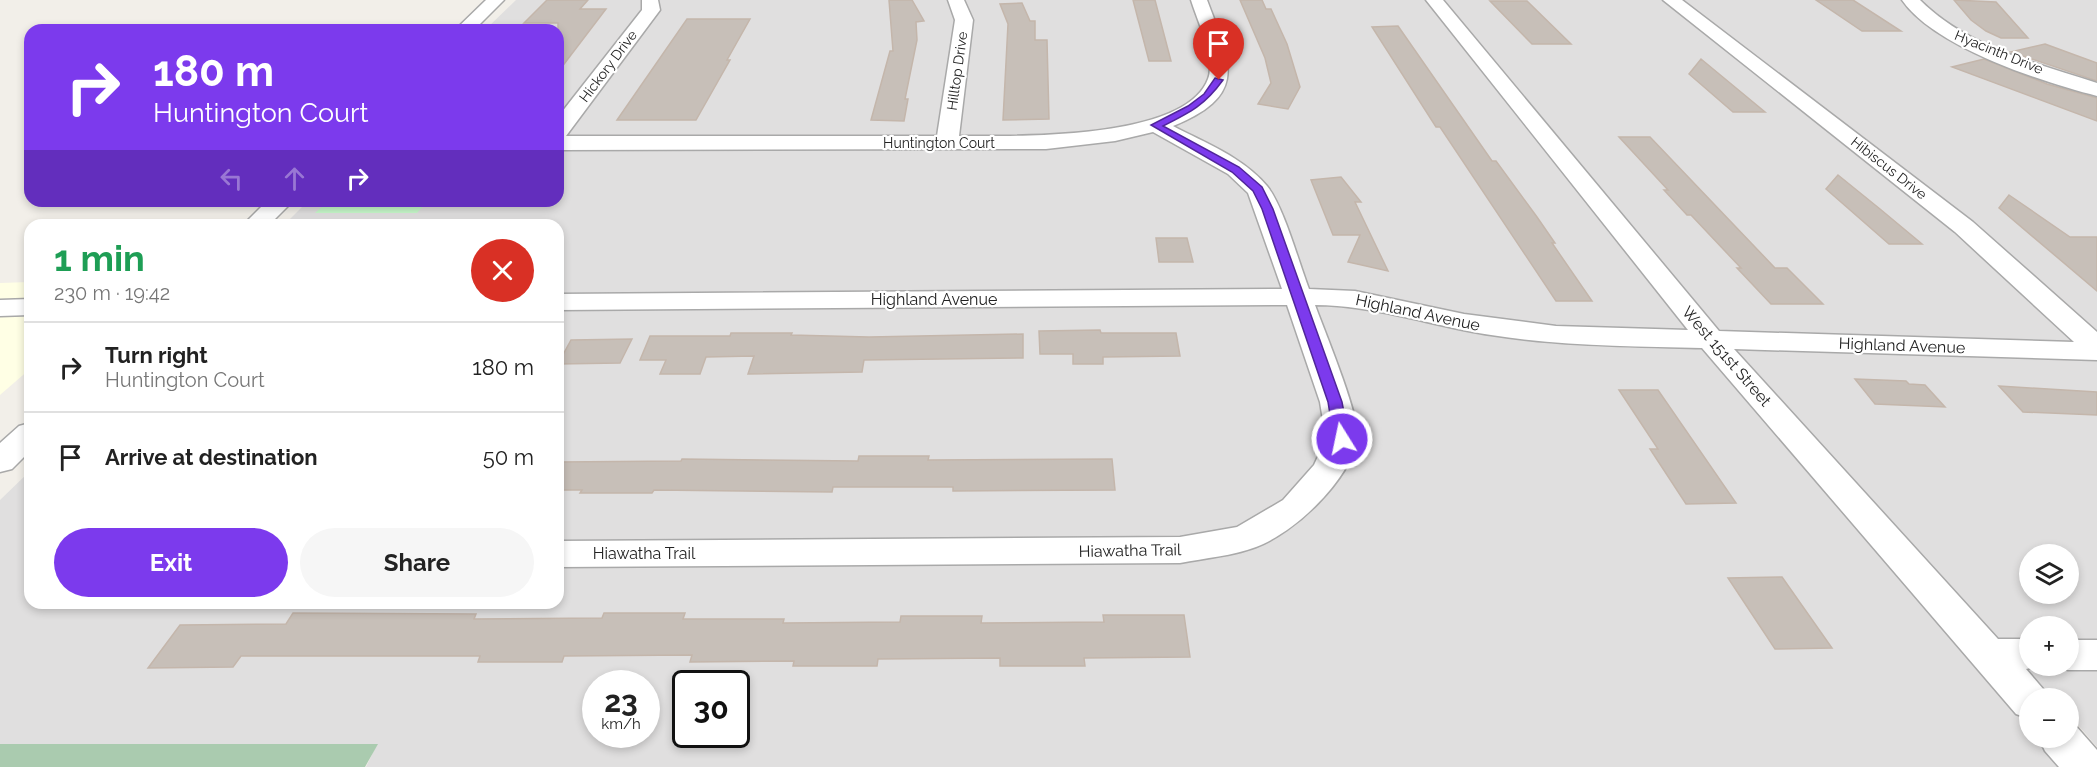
<!DOCTYPE html>
<html lang="en">
<head>
<meta charset="utf-8">
<style>
	:root { --surface:#fff; --page:#f6f6f6; --text:#222; --muted:#767676; --line:#e0e0e0; --accent:#7c3aed }
	body { margin:0; font-family:Raleway,sans-serif; background:var(--page); color:var(--text); height:100vh; display:flex; flex-direction:column; font-size:22px; white-space:nowrap }
	* { box-sizing:border-box; margin:0 }
	p { font-size:20px; color:var(--muted) }
	.icon { flex:none; width:33px; height:33px; fill:none; stroke:currentColor; stroke-width:2; stroke-linecap:round; stroke-linejoin:round }
	.map { position:relative; flex:1; overflow:hidden }
	.details { position:absolute; left:24px; top:219px; width:540px; height:390px; display:flex; flex-direction:column; background:var(--surface); border-radius:18px; box-shadow:0 3px 9px #0003 }
	.details>* { flex:none }
	.hud { position:absolute; left:24px; top:24px; width:540px; height:183px; border-radius:18px; box-shadow:0 3px 9px #0003; background:#7c3aed; color:#fff; overflow:hidden }
	.fabs { position:absolute; left:2019px; top:544px; display:grid; gap:12px }
	.fabs a { display:grid; place-items:center; width:60px; height:60px; border-radius:50%; background:var(--surface); box-shadow:0 3px 9px #0003; font-size:30px }
	.speed { position:absolute; left:582px; top:670px; display:flex; gap:12px; font-size:30px; font-weight:700; text-align:center }
	.speed>* { display:grid; place-content:center; width:78px; height:78px; border-radius:50%; background:var(--surface); box-shadow:0 3px 9px #0003; line-height:1 }
	.speed small { font-size:15px; font-weight:400 }
	.speed .limit { border:3px solid #111; border-radius:9px; background:#fff; color:#111 }
	.pin { position:absolute; display:grid; place-items:center; width:51px; height:51px; color:#fff; margin:-62px -26px; border-radius:50% 50% 50% 0; rotate:-45deg; box-shadow:0 0 6px #0007 }
	.pin .icon { rotate:45deg }
	.me { position:absolute; width:66px; margin:-33px; rotate:350deg; stroke-linejoin:round; filter:drop-shadow(0 0 4px #0008) }
	.turn { display:flex; align-items:center; gap:21px; height:126px; padding:0 30px; font-size:27px }
	.turn .icon { width:78px; height:78px; stroke-width:2.5 }
	.turn b { display:block; font-size:42px; line-height:51px }
	.lanes { display:flex; align-items:center; height:57px; padding:0 30px; background:#0003; justify-content:center; gap:30px; direction:ltr }
	.lanes .off { opacity:.35 }
	.round { display:grid; place-items:center; flex:none; width:63px; height:63px; border-radius:32px; background:var(--page) }
	.head { display:flex; align-items:center; justify-content:space-between; height:102px; padding:0 30px }
	h1 { font-size:36px; font-weight:700; line-height:45px; color:#1e9e55 }
	.action { display:flex; gap:12px; margin-top:auto; padding:12px 30px }
	.action a { flex:1; height:69px; border-radius:36px; background:var(--accent); color:#fff; font-size:24px; font-weight:700; line-height:69px; text-align:center }
	.action a+a { background:var(--page); color:var(--text) }
	ul { padding:0; list-style:none }
	li { display:flex; align-items:center; gap:18px; height:90px; padding:0 30px; border-top:2px solid var(--line) }
	li div { flex:1 }
	li b { display:block; font-size:22px }
	li em { font-style:normal }
	.map>svg:first-child { display:block }
	.residential { fill:#e0dfdf; fill-rule:evenodd }
	.education { fill:#ffffe5 }
	.cemetery { fill:#aacbaf }
	.park { fill:#c8facc }
	.building { fill:#c7bfb8; stroke:#c4b6ab; stroke-width:1.5 }
	.lines { fill:none; stroke-linecap:round; stroke-linejoin:round }
	.minor-casing { stroke:#a9a9a9; stroke-width:3 }
	.minor { fill:#fff; fill-rule:evenodd }
	.route { fill:#7c3aed; stroke:#51269a; stroke-width:1.5 }
	.labels { text-anchor:middle; stroke-width:4.5; stroke-linejoin:round; paint-order:stroke }
	.far-street-label { font-size:14px; fill:#222; stroke:#fff }
	.street-label { font-size:16px; fill:#222; stroke:#fff }
</style>
</head>
<body>
<div class="map">
<svg width="2097" height="767" viewBox="0 0 2097 767">
	<rect width="100%" height="100%" fill="#f2efe9"/>
	<path class="residential" d="M516,0H2097V747L2078,725H2069L2068,699H2030V738H2047L2070,767H366L377,744H0V500L30,471V603H558V225H284L308,201H558V30H485ZM2030,555H2068V594H2030ZM2030,627H2068V666H2030ZM596,684H646V735H596ZM686,684H736V735H686Z"/>
	<path class="education" d="M30,282V369L0,395V283Z"/>
	<path class="cemetery" d="M0,744H378L365,767H0Z"/>
	<path class="park" d="M328,201H428L417,213H315Z"/>
	<path class="building" d="M547,0H588L580,9H606L558,72V23H524Z
		M889,0H912L924,21L916,22L917,40L905,99H908L904,121L871,120L890,51H893Z
		M1133,0H1155L1171,61H1149Z
		M1240,0H1262L1266,9H1271L1287,44L1300,87L1288,109L1258,104L1271,83L1265,58Z
		M1816,0H1853L1901,31H1862Z
		M1954,0L1996,2L2028,38H2001L1986,31L1971,20Z
		M1490,1H1527L1571,44H1532Z
		M1022,3L1030,21H1035V40H1047L1049,119L1003,120L1008,24L1000,4Z
		M687,19H750L727,60H730L696,120H617Z
		M1398,26L1492,161H1496L1537,217L1555,243H1552L1592,301H1556L1440,127H1436L1372,27Z
		M2045,44L2097,63V81L2011,52Z
		M1701,59L1765,112H1733L1689,74Z
		M1984,59L2047,84L2097,98V121L1952,67Z
		M1619,137H1650L1775,268H1787L1823,304H1771L1737,268H1741L1691,215H1687L1664,190H1668Z
		M1838,175L1880,209L1922,244H1889L1826,189Z
		M1341,177L1361,202H1355L1388,271L1348,262L1360,235H1333L1311,180Z
		M2009,195L2070,237H2097V291L1999,208Z
		M1156,238H1187L1193,262H1159Z
		M1100,330L1101,333H1176L1180,356L1103,357V364H1073V354H1040L1039,331Z
		M731,333H792L791,335L869,337L1023,334V358L864,360L862,372L748,374L754,356L706,357L700,374H660L666,360H640L650,336H730Z
		M632,339L620,363L558,364L571,340Z
		M1855,379L1906,381L1909,384L1925,385L1945,407L1875,404Z
		M1999,386L2097,392V415L2023,412Z
		M1619,390H1658L1736,503L1686,504L1650,449H1658Z
		M859,456H929L928,460L1112,459L1115,490L953,491V487H833L832,492L654,490L652,493H580L582,490H558V462L681,461L682,459L858,461Z
		M1782,577L1832,648L1775,649L1728,578Z
		M293,613L476,614L474,619L602,618L604,613H685L683,619H784L783,623L900,622L901,616H982L981,623L1104,622L1103,615H1184L1190,657L1084,658L1085,666H1000V658L878,659L877,666H793L794,661L690,662L692,655L564,656L562,662H478L480,656H241L233,667L148,668L180,625L286,624Z"/>
	<g class="lines">
		<g class="minor-casing">
			<path id="minor" d="M486,0H504L474,30H455Z
				M642,0H658L660,10L566,136H562H937L955,20L948,0H964L973,20L959,136C1013,136 1185,141 1208,79C1216,59 1197,20 1191,0H1207C1230,62 1250,95 1173,126C1205,143 1243,157 1267,186C1283,205 1299,263 1309,289L1355,291L1464,314L1556,326L1688,330L1426,0H1443L1719,331L2074,342L1955,232L1663,0H1682L1973,222L2097,332V360L1734,349L1998,639H2030V666H2040L2026,669L2044,690L2049,699H2030V719L2016,714L1702,348C1632,346 1561,346 1491,335C1432,326 1374,305 1315,305C1324,330 1362,420 1357,440C1349,481 1294,533 1256,547C1233,556 1205,558 1180,563L558,567V541L1180,537L1237,527L1283,500L1314,465L1326,439L1320,402L1287,305L558,310V294L1282,289L1248,193L1228,174L1153,132L1115,141L1046,149L558,150V117L642,10Z
				M1902,0H1920C1967,47 2035,63 2097,83V96C2042,82 1934,47 1902,0Z
				M267,201H293L269,225H243Z
				M30,299V315L0,316V300Z
				M30,423V451L12,469L0,472V443L19,426Z
				M2068,640H2097V670H2068L2054,666H2068Z
				M2068,723L2075,725L2097,750V767H2059L2045,751L2039,738H2068Z"/>
		</g>
		<use href="#minor" class="minor"/>
	</g>
	<path class="route" d="M1215,78L1223,80C1205,105 1191,112 1163,126L1239,167L1262,187L1273,209L1342,402L1349,439L1347,443H1336L1334,439L1328,402L1262,209L1253,191L1232,172L1151,125L1188,106L1204,94Z"/>
	<g class="labels">
		<g class="far-street-label">
			<text transform="translate(1999 52) rotate(22)" y="5">Hyacinth Drive</text>
			<text transform="translate(608 66) rotate(-53)" y="5">Hickory Drive</text>
			<text transform="translate(957 71) rotate(-82)" y="5">Hilltop Drive</text>
			<text x="939" y="148">Huntington Court</text>
			<text transform="translate(1889 168) rotate(38)" y="5">Hibiscus Drive</text>
		</g>
		<g class="street-label">
			<text x="934" y="305">Highland Avenue</text>
			<text transform="translate(1418 312) rotate(12)" y="6">Highland Avenue</text>
			<text transform="translate(1902 345) rotate(2)" y="6">Highland Avenue</text>
			<text transform="translate(1727 356) rotate(49)" y="6">West 151st Street</text>
			<text transform="translate(1130 550) rotate(-1)" y="6">Hiawatha Trail</text>
			<text x="644" y="559">Hiawatha Trail</text>
		</g>
	</g>
</svg>
<div class="fabs">
<a><svg class="icon" aria-label="layers" viewBox="0 0 24 24"><path d="M12 4l9 5-9 5-9-5zM3 14l9 5 9-5"/></svg></a>
<a>+</a>
<a>−</a>
</div>
<div class="speed"><div>23<small>km/h</small></div><div class="limit">30</div></div>
<div class="pin" style="left:1219px;top:80px;background:#d93025"><svg class="icon" aria-label="arrive" viewBox="0 0 24 24"><path d="M6 21V4h12l-3 4 3 4H6"/></svg></div>
<svg class="me" style="left:1342px;top:439px" viewBox="-20 -20 40 40"><circle r="17" fill="#7c3aed" stroke="#fff" stroke-width="3"/><path d="M0-11L8 9 0 5-8 9z" fill="#fff"/></svg>
<div class="hud">
<div class="turn"><svg class="icon" aria-label="right" viewBox="0 0 24 24"><path d="M7 20v-9h11M14 6l5 5-5 5"/></svg><div><b>180 m</b>Huntington Court</div></div>
<div class="lanes"><svg class="icon off" aria-label="left" viewBox="0 0 24 24"><path d="M17 20v-9H6M10 6l-5 5 5 5"/></svg><svg class="icon off" aria-label="ahead" viewBox="0 0 24 24"><path d="M12 20V5M6 11l6-6 6 6"/></svg><svg class="icon" aria-label="right" viewBox="0 0 24 24"><path d="M7 20v-9h11M14 6l5 5-5 5"/></svg></div>
</div>
<section class="details">
<div class="head"><div><h1>1 min</h1><p>230 m · 19:42</p></div><a class="round" style="background:#d93025;color:#fff"><svg class="icon" aria-label="close" viewBox="0 0 24 24"><path d="M6 6l12 12M18 6L6 18"/></svg></a></div>
<ul>
<li><svg class="icon" aria-label="right" viewBox="0 0 24 24"><path d="M7 20v-9h11M14 6l5 5-5 5"/></svg><div><b>Turn right</b><p>Huntington Court</p></div><em>180 m</em></li>
<li><svg class="icon" aria-label="arrive" viewBox="0 0 24 24"><path d="M6 21V4h12l-3 4 3 4H6"/></svg><div><b>Arrive at destination</b></div><em>50 m</em></li>
</ul>
<div class="action"><a>Exit</a><a>Share</a></div>
</section>
</div>
</body>
</html>
